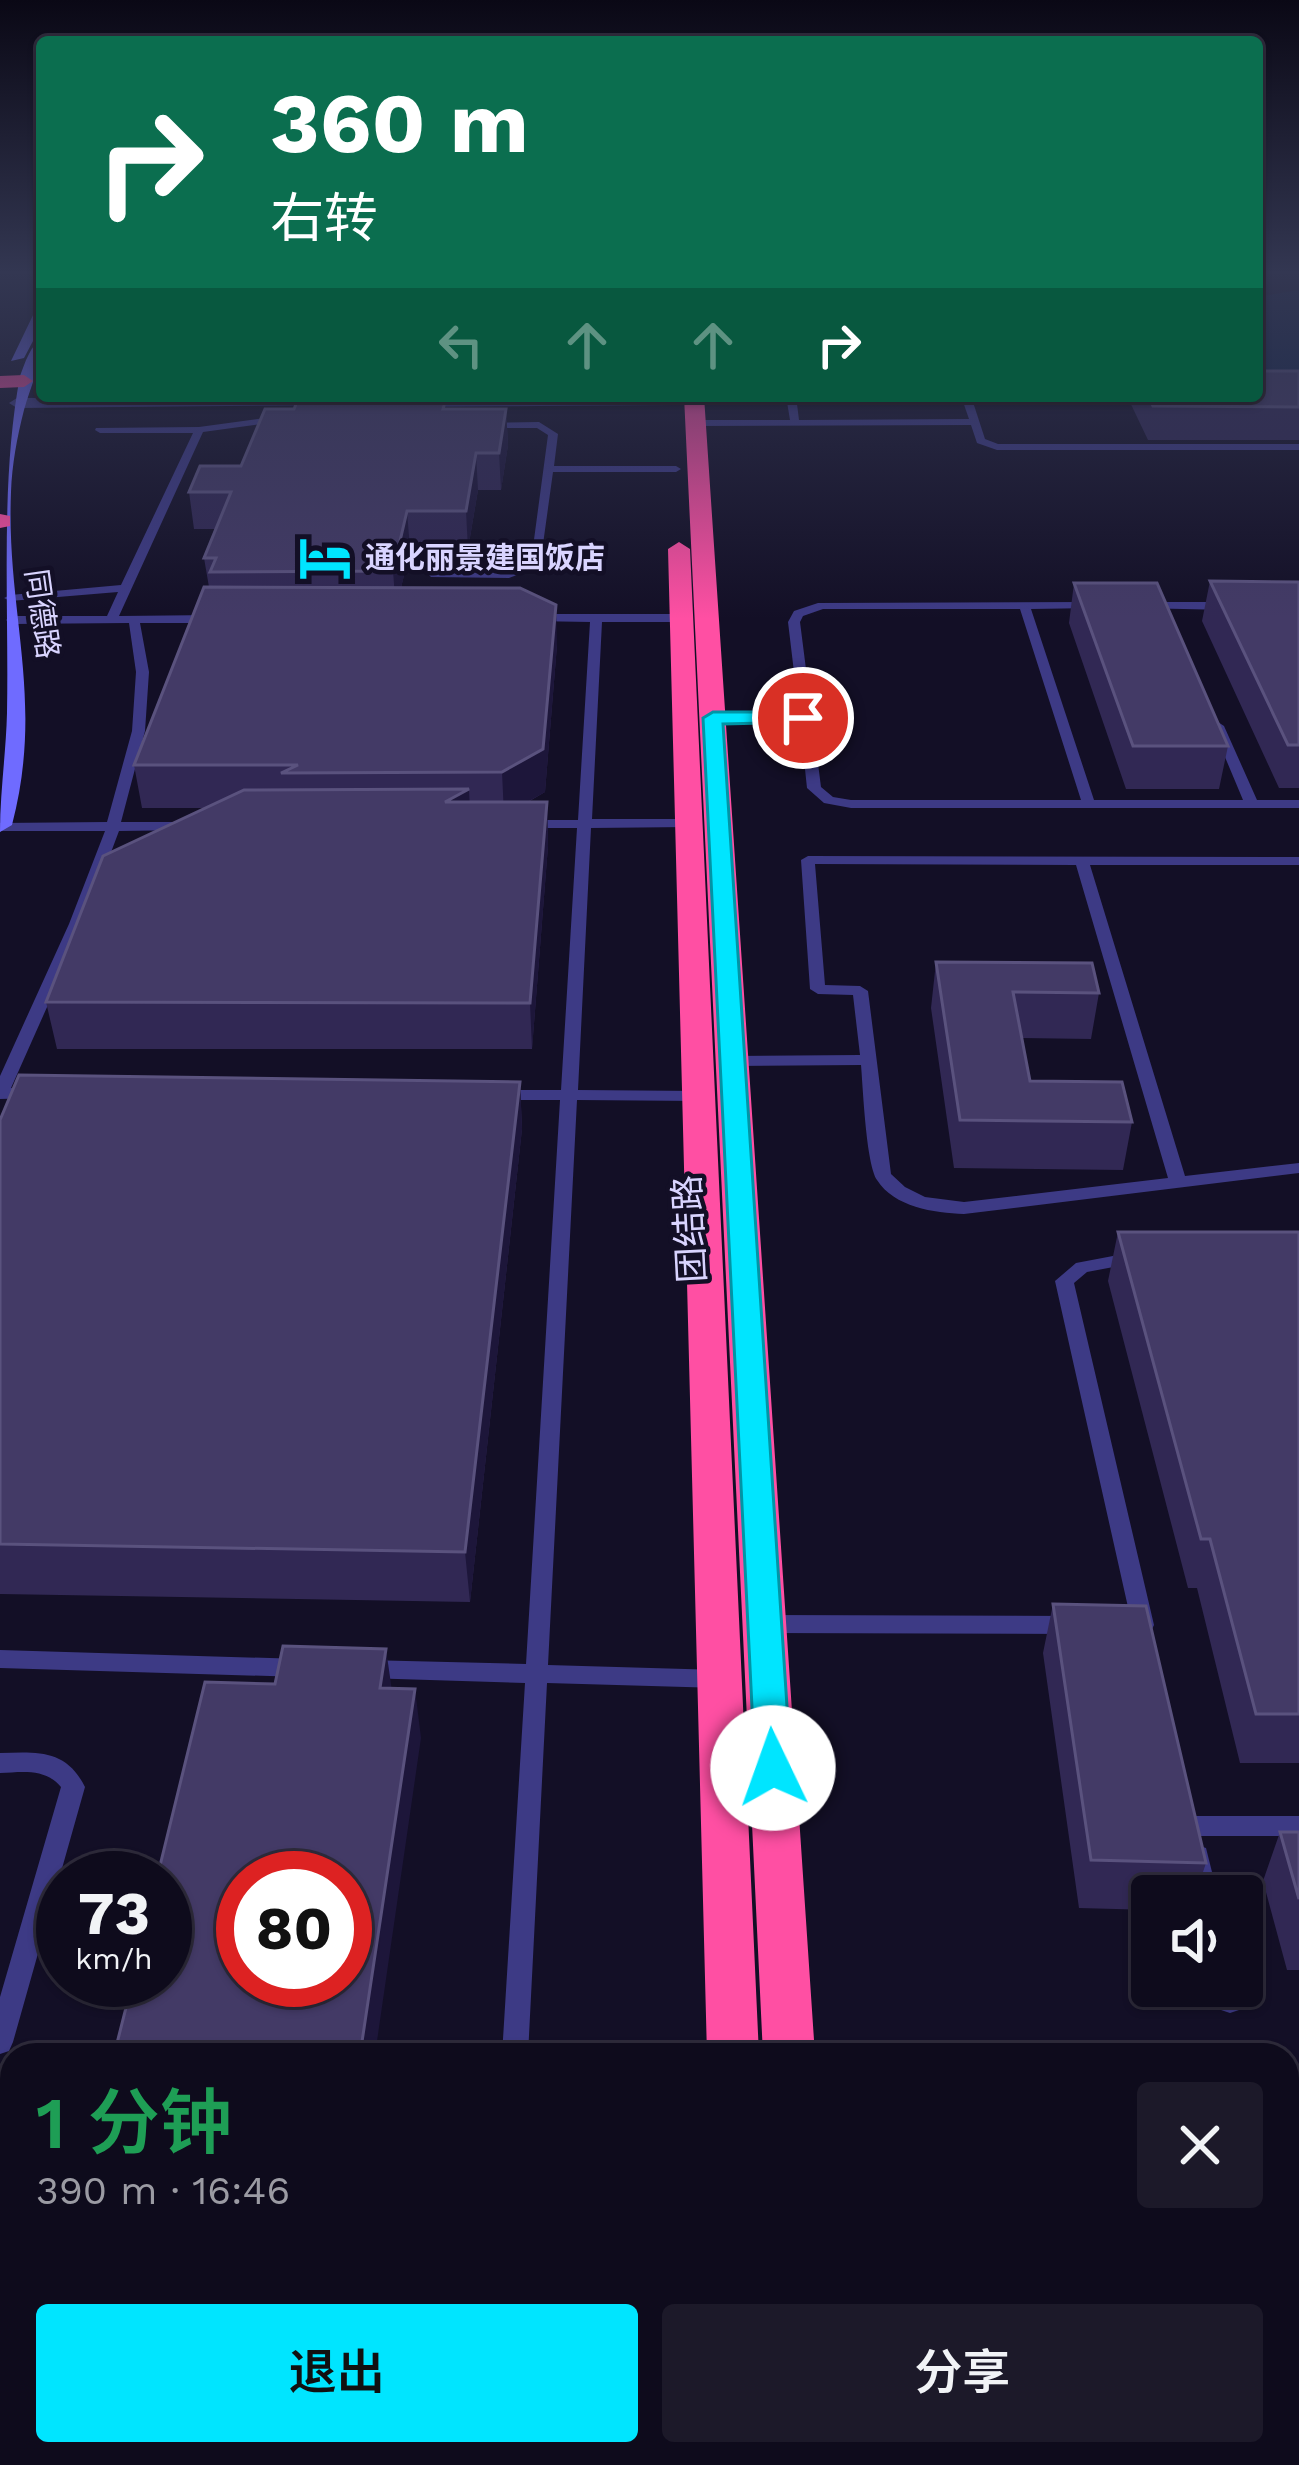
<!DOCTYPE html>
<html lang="zh">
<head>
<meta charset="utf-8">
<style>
	:root { --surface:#0e0b1c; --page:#1c1929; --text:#f1f3f6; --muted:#9b9ba3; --line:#2e2b3b; --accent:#00e5ff }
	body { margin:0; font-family:"Work Sans","Noto Sans SC",sans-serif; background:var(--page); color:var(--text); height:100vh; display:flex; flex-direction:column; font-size:45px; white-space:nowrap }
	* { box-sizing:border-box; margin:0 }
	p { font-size:39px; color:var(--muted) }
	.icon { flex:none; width:66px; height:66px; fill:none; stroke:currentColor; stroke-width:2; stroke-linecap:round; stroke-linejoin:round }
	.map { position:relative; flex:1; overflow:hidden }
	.drawer { position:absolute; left:0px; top:2043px; width:1299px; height:423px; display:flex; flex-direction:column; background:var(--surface); border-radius:36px 36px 0 0; box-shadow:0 3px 9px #0004,0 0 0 3px var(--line) }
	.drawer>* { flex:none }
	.banner { position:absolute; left:36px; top:36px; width:1227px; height:366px; border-radius:12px; box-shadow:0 3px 9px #0004,0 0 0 3px var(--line); background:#0b6e4f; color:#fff; overflow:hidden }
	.buttons { position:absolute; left:1131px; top:1875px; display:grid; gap:24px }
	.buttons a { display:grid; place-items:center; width:132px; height:132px; border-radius:12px; background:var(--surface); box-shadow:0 3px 9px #0004,0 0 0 3px var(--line); font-size:60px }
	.speed { position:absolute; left:36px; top:1851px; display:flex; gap:24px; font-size:60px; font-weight:700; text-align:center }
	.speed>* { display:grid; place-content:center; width:156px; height:156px; border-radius:50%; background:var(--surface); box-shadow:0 3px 9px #0004,0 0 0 3px var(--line); line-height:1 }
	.speed small { font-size:30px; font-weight:400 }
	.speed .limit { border:18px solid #d22; background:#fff; color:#111 }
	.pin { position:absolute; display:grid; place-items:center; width:102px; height:102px; color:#fff; margin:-51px; border:6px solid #fff; border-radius:50%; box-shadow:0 3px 12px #0007 }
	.me { position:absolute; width:132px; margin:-66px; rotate:357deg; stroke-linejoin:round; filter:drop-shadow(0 0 9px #0008) }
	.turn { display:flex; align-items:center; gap:42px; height:252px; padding:0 36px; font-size:54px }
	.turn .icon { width:156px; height:156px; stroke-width:2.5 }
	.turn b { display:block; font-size:84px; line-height:102px }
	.lanes { display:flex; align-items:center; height:114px; padding:0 36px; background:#0003; justify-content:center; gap:60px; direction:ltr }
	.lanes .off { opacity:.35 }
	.round { display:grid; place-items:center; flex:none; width:126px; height:126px; border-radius:12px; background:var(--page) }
	.summary { display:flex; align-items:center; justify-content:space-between; height:204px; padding:0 36px }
	h1 { font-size:72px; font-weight:600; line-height:90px; color:#1e9e55 }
	.primary-button { display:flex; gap:24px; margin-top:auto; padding:24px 36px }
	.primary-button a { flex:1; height:138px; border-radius:12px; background:var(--accent); color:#111; font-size:48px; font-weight:600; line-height:138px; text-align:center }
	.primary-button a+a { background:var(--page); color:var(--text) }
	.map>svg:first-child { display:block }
	.water { fill:#0c2248 }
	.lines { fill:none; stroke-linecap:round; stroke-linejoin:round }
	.lane { fill:#3d3a85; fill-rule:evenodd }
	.street { fill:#3d3a85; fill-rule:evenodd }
	.secondary { fill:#6f6bff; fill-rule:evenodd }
	.highway { fill:#ff4fa3; fill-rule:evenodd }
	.wall { fill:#312854 }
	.shaded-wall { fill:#1d163a }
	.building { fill:#433a66; stroke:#5a527e; stroke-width:3; fill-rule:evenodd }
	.route { fill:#00e5ff; stroke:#0095a6; stroke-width:3 }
	.labels { text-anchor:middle; stroke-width:9; stroke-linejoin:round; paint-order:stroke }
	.far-poi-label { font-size:30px; font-weight:bold; fill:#d9d4ff; stroke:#130f26; text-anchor:start }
	.far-street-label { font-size:30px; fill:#d9d4ff; stroke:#130f26 }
	.street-label { font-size:36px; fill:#d9d4ff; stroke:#130f26 }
</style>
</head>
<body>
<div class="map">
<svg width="1299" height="2465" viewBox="0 0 1299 2465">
	<rect width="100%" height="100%" fill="#130f26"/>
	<path class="water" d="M1299,290V372L1257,370V297Z"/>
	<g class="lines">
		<path class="lane" d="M786,396H796L799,420L969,419L961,396H971L985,439L998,444H1299V450H997L977,443L971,425L695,426L690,423L695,420H790Z
			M281,416L286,419L284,421L203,432L119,616L214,615L220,619L214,623H140L149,672L145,731L121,822H192L199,826L192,830L119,831L84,924L11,1088H35L43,1093L35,1098L0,1099V1076L69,924L105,831H0V823L107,822L132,731L136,672L129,623L12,624L6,620L12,616H107L118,592L10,601L4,598L10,595L121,585L193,433H100L95,430L96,428L199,427Z
			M478,423L539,422L558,434L554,466H676L681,469L676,472H553L540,566L509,578L431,577L429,575L435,572H507L531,562L548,435L537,428H482L478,427Z
			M1090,602L1096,606L1094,608L1031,609L1094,800H1243L1212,726L1218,722L1224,726L1257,800H1299V808H851L824,803L807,788L800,722H713L707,718L713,714H799L788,622L794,611L818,603ZM823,609H1020L1081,800H851L833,797L821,787L800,622L803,616Z
			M1142,602H1228L1234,606L1228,610L1138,608L1136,606Z
			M536,614H681L687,618L681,622H602L592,819H689L696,823L689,827L591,828L578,1090L699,1091L707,1096L699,1101L577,1100L548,1665L720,1670L728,1672L731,1679L728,1686L720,1688L547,1683L528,2055H502L525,1683L365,1678L357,1675L354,1669L357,1663L365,1660L526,1664L560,1100H500L492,1095L500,1090H561L577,828H526L519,824L526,820H578L590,622L532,621L530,618Z
			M808,856L1299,857V865H1090L1185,1176L1299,1163V1173L964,1214C934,1213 894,1207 877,1180C866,1163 863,1088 861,1065L733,1066L725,1061L733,1056L860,1055L853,995L818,994L810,989L801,860ZM815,864L1076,865L1168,1178L964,1202L925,1197L905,1187L891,1174L868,991L860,986L825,985Z
			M1134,1252L1143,1258L1140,1262L1087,1272L1074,1283L1154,1625L1151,1631L1143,1634L1135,1631L1132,1625L1055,1281L1076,1263Z
			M765,1615L1072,1616L1080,1619L1083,1625L1080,1631L1072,1634L765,1633L757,1630L754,1624L757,1618Z
			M0,1650L302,1659L310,1662L313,1668L310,1674L302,1677L0,1668Z
			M0,1753C38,1752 66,1749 85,1787L13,2042L9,2051L0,2054V1997L61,1787C45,1768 23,1772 0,1773Z
			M1190,1816H1299V1836H1190L1182,1833L1178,1826L1182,1819Z
			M1197,1845L1206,1848L1218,1896H1194L1185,1856L1188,1848Z
			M1213,1986H1239L1243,2001L1239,2010L1230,2013L1221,2010Z
			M12,2300V2334L0,2340V2306Z
			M414,2454H444L443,2465H413Z"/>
		<path class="street" d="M676,396L681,400L673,405L385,407L377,402L385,397Z
			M337,397L345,402L343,405L17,408L9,403L17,398Z"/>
		<path class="secondary" d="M42,307V324L24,358L11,361L35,311Z
			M42,338C42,364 31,385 24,410C17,437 12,465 11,492C6,614 45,698 12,825L0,832C0,792 6,753 7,713C9,602 0,482 20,376C25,363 30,346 42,338Z"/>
		<path class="highway" d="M0,376L24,375L33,381L24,387L0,388Z
			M684,396H704L815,2055H763Z
			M0,514L10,516V526L0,528Z
			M679,542L690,549L759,2055H707L668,549Z
			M721,2454H781L782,2465H722Z
			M786,2454H846L847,2465H787Z"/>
	</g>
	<path class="wall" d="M1299,371V440H1148L1127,396H1257Z
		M445,409H506L508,445L501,490H478L468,549H410L401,588L557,645L545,792L528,802H547L548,846L532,1049H57L46,1002L205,808H142L134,765L209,587L204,558L216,529H194L189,492L241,466Z
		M1210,581L1299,582V788H1279L1202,621Z
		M1074,583L1228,746L1219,789H1126L1069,623Z
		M936,962L1099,993L1091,1039L1022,1038L1030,1081L1132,1122L1123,1170L954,1168L931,1008Z
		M520,1082L522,1129L470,1602L0,1594V1120Z
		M1118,1232H1299V1763H1240L1197,1588H1188L1108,1281Z
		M1053,1604L1206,1863L1195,1896H1152V1910L1079,1908L1043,1653Z
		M1280,1832H1299V1970H1287L1263,1881Z"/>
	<path class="shaded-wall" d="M506,409L508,445L501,490L499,453Z
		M476,453L478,490L468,549L466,511Z
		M407,511L410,549L396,610L393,571Z
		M556,605L557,645L545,792L504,815L502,772Z
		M469,789L471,833L445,802Z
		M547,802L548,846L532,1049L530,1003Z
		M520,1082L522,1129L470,1602L465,1552Z
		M386,1649L393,1698L380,1688Z
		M415,1689L421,1738L375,2055H360Z
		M251,2454H269L267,2465H249Z"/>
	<path class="building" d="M1257,371H1299V407L1153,406L1148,396H1257Z
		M299,397L445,402L443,409H506L499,453H476L466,511H407L393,571L210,572L216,558H204L231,492H189L200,466H241L265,409H294Z
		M1210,581L1299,582V745H1288Z
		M1074,583H1157L1228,746H1133Z
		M204,587L520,588L556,605L543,749L502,772L281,773L298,765H134Z
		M469,789L445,802H547L530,1003L46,1002L103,856L244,790Z
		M936,962L1092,963L1099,993L1013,992L1030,1081L1122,1082L1132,1122L960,1120Z
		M19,1075L520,1082L465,1552L0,1544V1120Z
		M1118,1232H1299V1714H1256L1210,1539H1201Z
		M1053,1604L1146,1606L1206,1863L1091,1860Z
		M283,1646L386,1649L380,1688L415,1689L360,2055H114L133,1980H165V1878H157L205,1682L275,1684ZM243,1878H345V1980H243Z
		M1280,1832H1299V1899Z
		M55,2454H251L249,2465H52Z"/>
	<linearGradient id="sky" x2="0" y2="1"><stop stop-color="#0a0815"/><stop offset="0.44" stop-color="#333752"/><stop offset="1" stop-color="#333752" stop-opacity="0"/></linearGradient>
	<rect width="1299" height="619" fill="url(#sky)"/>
	<path class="route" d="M803,712L810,714V722L723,724L791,1768L786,1778L773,1783L761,1778L755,1768L703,718L713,712Z"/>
	<defs>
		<g id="hotel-bare" transform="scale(4.14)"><path d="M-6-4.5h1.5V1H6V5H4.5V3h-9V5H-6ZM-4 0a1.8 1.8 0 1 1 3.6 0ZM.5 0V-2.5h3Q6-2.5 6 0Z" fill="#00e5ff" stroke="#130f26" stroke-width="2.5" paint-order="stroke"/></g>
	</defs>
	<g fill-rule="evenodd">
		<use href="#hotel-bare" x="325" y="558"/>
	</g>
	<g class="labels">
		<g class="far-poi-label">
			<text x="365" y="568">通化丽景建国饭店</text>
		</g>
		<g class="far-street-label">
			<text transform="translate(42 614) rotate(82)" y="10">同德路</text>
		</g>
		<g class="street-label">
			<text transform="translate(689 1229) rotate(-93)" y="13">团结路</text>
		</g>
	</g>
</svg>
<div class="buttons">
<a><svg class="icon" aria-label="sound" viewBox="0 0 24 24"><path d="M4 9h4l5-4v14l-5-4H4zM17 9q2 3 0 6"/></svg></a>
</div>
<div class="speed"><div>73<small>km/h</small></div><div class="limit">80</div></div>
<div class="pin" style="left:803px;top:718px;background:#d93025"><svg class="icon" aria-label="arrive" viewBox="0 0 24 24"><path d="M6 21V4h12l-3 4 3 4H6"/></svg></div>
<svg class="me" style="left:773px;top:1768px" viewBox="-20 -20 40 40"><circle r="19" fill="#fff"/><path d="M0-13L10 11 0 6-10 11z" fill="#00e5ff"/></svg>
<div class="banner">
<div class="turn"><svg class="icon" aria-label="right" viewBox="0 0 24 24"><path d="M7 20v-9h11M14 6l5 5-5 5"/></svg><div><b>360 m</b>右转</div></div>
<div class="lanes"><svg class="icon off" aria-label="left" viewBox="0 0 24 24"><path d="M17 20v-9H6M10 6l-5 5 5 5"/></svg><svg class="icon off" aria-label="ahead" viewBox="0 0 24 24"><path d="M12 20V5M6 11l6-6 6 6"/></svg><svg class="icon off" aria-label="ahead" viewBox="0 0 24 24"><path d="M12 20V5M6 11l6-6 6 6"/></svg><svg class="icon" aria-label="right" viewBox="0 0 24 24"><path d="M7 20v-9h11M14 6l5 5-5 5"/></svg></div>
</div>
<section class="drawer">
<div class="summary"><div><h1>1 分钟</h1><p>390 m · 16:46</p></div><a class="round"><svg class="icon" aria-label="close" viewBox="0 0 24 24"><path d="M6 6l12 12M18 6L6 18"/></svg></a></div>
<div class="primary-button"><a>退出</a><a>分享</a></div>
</section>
</div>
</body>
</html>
